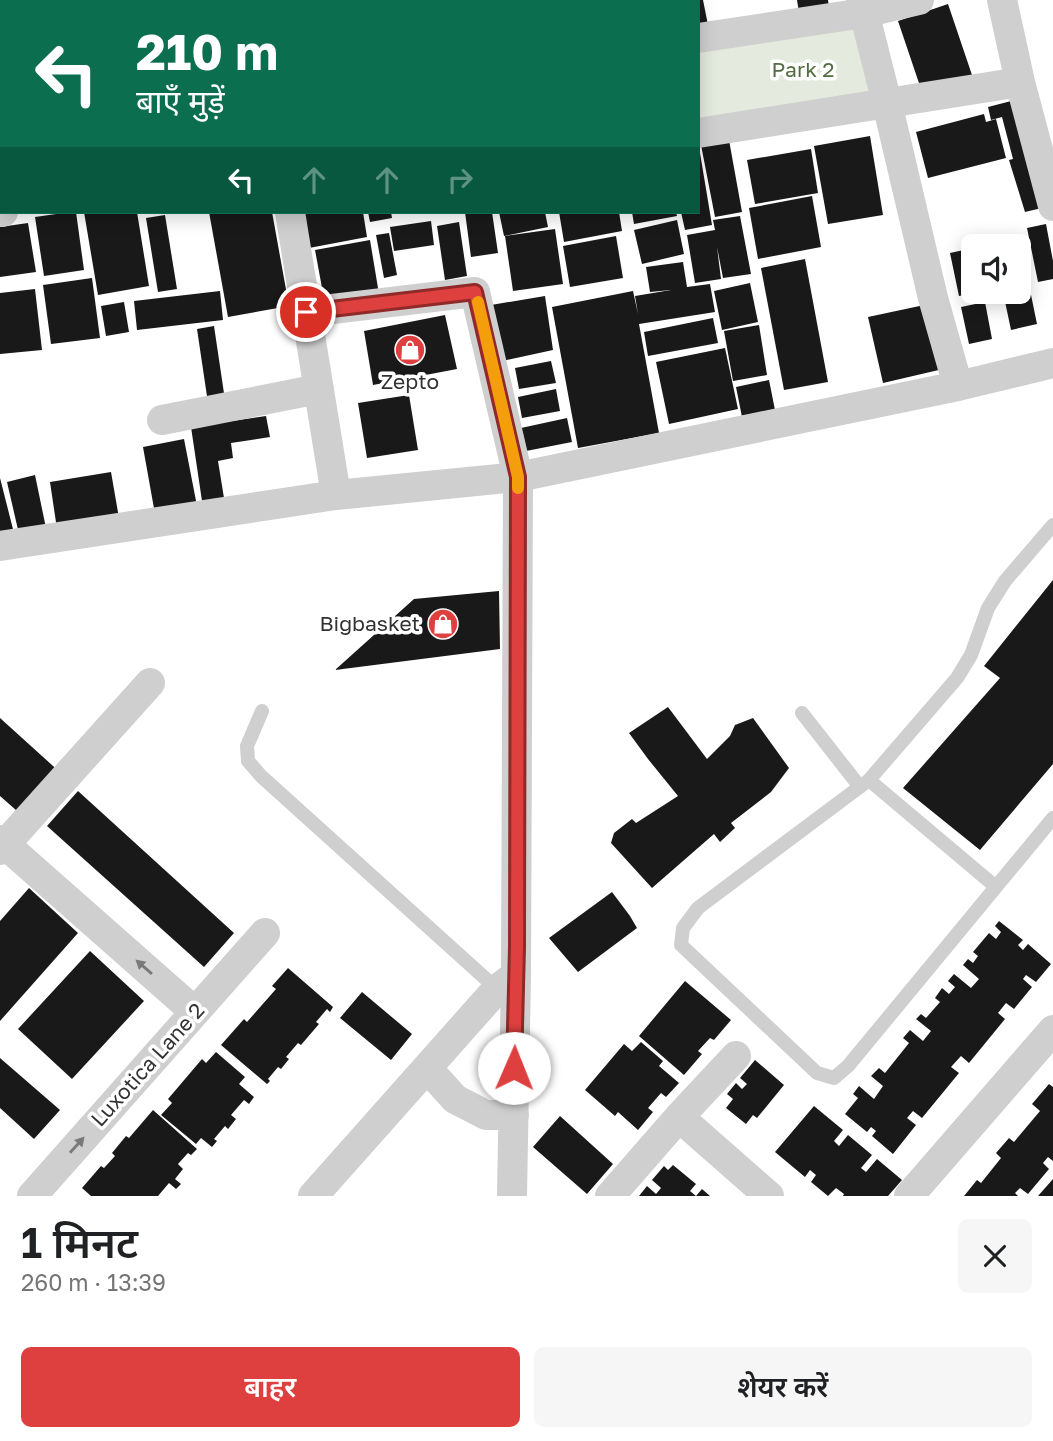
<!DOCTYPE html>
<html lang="hi">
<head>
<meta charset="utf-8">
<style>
	:root { --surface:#fff; --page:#f6f6f6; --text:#202124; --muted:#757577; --accent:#de403f }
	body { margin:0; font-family:"Golos Text","Noto Sans Devanagari",sans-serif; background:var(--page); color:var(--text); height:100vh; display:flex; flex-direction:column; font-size:26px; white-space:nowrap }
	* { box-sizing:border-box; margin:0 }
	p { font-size:23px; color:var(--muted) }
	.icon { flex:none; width:38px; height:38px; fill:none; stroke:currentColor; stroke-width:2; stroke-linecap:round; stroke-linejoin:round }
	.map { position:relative; height:1196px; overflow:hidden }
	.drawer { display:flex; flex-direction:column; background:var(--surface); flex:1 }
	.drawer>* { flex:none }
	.top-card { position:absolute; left:0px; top:0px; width:700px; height:214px; box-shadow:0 4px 18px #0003; background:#0b6e4f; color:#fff; overflow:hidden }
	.fabs { position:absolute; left:961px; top:234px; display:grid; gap:14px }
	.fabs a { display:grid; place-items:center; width:70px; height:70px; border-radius:10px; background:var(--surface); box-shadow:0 4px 18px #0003; font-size:35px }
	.pin { position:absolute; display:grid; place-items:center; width:60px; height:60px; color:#fff; margin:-30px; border:4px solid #fff; border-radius:50%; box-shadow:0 2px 7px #0007 }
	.me { position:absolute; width:77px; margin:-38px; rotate:1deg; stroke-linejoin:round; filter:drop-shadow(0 0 5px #0008) }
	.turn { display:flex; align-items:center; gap:24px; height:147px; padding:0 21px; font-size:32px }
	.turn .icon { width:91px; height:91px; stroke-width:2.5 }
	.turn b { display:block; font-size:49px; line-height:60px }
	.lanes { display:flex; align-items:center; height:66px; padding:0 21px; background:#0003; justify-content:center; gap:35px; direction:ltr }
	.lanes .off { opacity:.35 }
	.round { display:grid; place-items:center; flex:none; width:74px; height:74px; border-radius:10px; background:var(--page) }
	.summary { display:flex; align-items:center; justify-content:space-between; height:119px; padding:0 21px }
	h1 { font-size:42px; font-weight:600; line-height:52px }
	.action { display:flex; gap:14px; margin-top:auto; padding:14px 21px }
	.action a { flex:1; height:80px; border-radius:10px; background:var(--accent); color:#fff; font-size:28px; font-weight:600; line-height:80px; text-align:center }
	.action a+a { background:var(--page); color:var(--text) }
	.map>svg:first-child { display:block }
	.green { fill:#e4ebde }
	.building { fill:#191919 }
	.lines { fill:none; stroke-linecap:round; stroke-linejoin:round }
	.path { stroke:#ccc; stroke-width:4.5; stroke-dasharray:3.5 3.5; stroke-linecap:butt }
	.lane { stroke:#cfcfcf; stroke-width:14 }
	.street { stroke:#cfcfcf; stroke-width:30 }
	.oneway { fill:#797979 }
	.route-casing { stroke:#902a29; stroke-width:18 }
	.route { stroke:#de403f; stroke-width:12 }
	.slow { stroke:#f59e0b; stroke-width:12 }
	.labels { text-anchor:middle; stroke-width:7; stroke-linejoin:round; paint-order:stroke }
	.park-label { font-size:21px; fill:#526d40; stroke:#fff }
	.poi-label { font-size:21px; fill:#323232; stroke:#fff }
	.street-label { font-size:21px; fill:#323232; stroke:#fff }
</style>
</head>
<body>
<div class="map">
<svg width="1053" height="1196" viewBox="0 0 1053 1196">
	<rect width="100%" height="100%" fill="#fff"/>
	<path class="green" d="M855,23L872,99L698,125V47Z"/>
	<path class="building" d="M698,0H703L709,30L698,32Z
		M797,0H828L830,14L800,19Z
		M948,4L972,75L922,92L898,21Z
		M1019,99L1046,207L1025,212L1009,160L1013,159L1002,117L991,120L988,107Z
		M984,114L986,122L996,119L1006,158L928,178L916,132Z
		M870,136L883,215L828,224L814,146Z
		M729,140L742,212L715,217L701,145Z
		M811,149L818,193L755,204L747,160Z
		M698,153H700L712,225L685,230L681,212H698Z
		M812,196L821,247L758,259L749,208Z
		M70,212H76L84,270L44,276L35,217Z
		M84,212H137L149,286L98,295Z
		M209,212H272L289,306L228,317Z
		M302,212H363L367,237L309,248Z
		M368,212H391L392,218L370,222Z
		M465,212H492L498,253L471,257Z
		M499,212H545L548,227L504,236Z
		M559,212H619L622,231L564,242Z
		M632,212H676L677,216L634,224Z
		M165,215L177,289L158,292L146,218Z
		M740,216L751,274L723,278L717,247L721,279L695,283L687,235L715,230L713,220Z
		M677,220L684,254L642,264L634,230Z
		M431,221L434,245L394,251L390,227Z
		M459,222L467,276L445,280L437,226Z
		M28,223L36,272L0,277V227Z
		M1046,224L1053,261V279L1038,282L1027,228Z
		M555,229L563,284L513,291L505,236Z
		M389,233L397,275L384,278L376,235Z
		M616,236L623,278L570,287L563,246Z
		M370,240L379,294L325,304L315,250Z
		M973,248V293L959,296L950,253Z
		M805,259L828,382L784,390L761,268Z
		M683,262L687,287L710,284L715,312L639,324L659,433L578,448L552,307L633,291L638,314L635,296L671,290L650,292L646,267Z
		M92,278L100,338L51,344L43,285Z
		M750,283L758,322L722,330L714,291Z
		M1029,285L1037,324L1011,330L1003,292H1018V287Z
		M35,289L42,350L0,354V293Z
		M220,291L223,320L137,330L134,301Z
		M545,296L553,350L502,361L491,305Z
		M124,302L129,332L106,336L101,306Z
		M985,302L992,339L969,344L961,307Z
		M929,304L943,369L883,383L868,317Z
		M445,315L457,369L373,385L364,331Z
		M713,318L718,343L648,356L644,332Z
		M759,325L767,375L733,381L724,331Z
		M214,326L225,400L208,403L197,329Z
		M725,348L738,409L669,424L656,362Z
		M551,361L556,383L519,389L515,368Z
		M769,380L775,410L742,417L736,387Z
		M556,389L560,411L522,418L518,397Z
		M409,395L418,450L367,458L358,403Z
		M266,416L270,437L231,443L233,458L218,461L224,498L202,501L191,427Z
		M567,418L572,442L526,451L521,428Z
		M184,439L197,506L155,514L143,447Z
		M111,472L119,518L57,529L50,482Z
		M35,475L46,528L19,534L7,482Z
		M0,478L15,537L0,540Z
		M1053,580V764L980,850L903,788L1000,678L984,666Z
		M499,591L500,649L335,670L414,599Z
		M668,707L707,759L730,736L735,725L753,718L789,768L771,792L731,823L735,828L720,842L714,834L652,888L611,843L614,833L632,819L636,823L678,796L648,759L629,733Z
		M0,718L63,775L25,818L0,796Z
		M78,791L234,933L204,967L47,826Z
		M29,888L78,933L0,1021V921Z
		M612,892L630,916L637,928L578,972L549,938Z
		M999,921L1023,940L1018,945L1023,950L1028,944L1051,964L1036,982L1026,975L1023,979L1032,987L1014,1009L1006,1003L998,1013L1005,1019L969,1063L961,1056L951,1067L959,1073L922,1118L913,1111L907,1118L916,1125L893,1154L872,1136L876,1131L871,1127L867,1132L845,1114L858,1098L853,1094L859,1086L874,1099L883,1086L871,1076L879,1068L885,1073L909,1043L903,1038L910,1030L923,1041L931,1031L916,1019L921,1014L926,1018L940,1002L935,998L942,988L949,994L955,987L948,981L954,974L971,988L979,979L963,965L968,959L973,963L978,956L973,952L989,933L996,939L1001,932L995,926Z
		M90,951L144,1001L72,1079L18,1029Z
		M288,968L333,1007L330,1012L327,1009L316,1022L319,1024L301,1045L298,1043L286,1057L289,1059L281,1069L278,1067L268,1079L270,1081L267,1084L221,1045L244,1019L247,1022L276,989L272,986Z
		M685,981L731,1020L714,1040L710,1038L698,1051L702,1054L684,1075L639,1036Z
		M362,992L412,1034L391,1060L340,1018Z
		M641,1042L663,1061L659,1066L679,1083L666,1097L661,1093L648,1108L653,1112L638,1130L618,1112L615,1116L585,1090L624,1044L632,1051Z
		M216,1052L245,1077L239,1084L254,1097L249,1104L244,1100L231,1115L236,1119L228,1129L225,1126L214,1139L217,1141L212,1147L201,1138L196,1144L161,1115L172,1103L168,1099L202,1059L206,1063Z
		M0,1058L60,1110L34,1139L0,1108Z
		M755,1060L784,1085L757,1118L753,1115L746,1124L726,1108L733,1099L727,1094L736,1083L742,1089L747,1084L740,1078Z
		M1049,1084L1053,1087V1161L1048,1157L1043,1163L1049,1169L1028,1194L1020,1188L1015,1193L1018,1196H964L977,1180L981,1183L1001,1158L996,1153L1009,1138L1014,1142L1040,1111L1032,1104Z
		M814,1106L843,1130L834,1141L839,1146L848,1135L872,1155L861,1168L866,1172L877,1159L902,1180L888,1196H843L844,1194L836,1188L828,1196L811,1182L816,1175L810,1170L805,1177L775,1152Z
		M153,1110L197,1149L191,1155L188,1153L178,1164L183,1169L175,1179L181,1184L176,1189L169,1183L158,1196H91L82,1188L101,1166L104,1168L115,1156L112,1153L126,1136L129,1138Z
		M560,1116L613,1164L587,1194L533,1147Z
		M673,1165L696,1184L690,1191L696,1196L702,1189L710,1196H639L647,1186L656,1194L661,1188L652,1180L664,1166L668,1170Z
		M1053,1179V1196H1038Z"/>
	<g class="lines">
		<path class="path" d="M218,0L219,2
			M255,2L267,0"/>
		<path class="lane" d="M1053,525L1005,581L988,608L971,655L957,678L869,780L698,908L683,928L681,945L817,1073L834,1078L848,1066L1053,818
			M262,711L247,746L248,761L261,776L497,989
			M802,713L860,787
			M869,780L996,887"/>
		<path class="street" d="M28,0V2
			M188,0V2
			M300,0L301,2
			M468,0V2
			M861,0L887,103L933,298L958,386
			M1002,0L1020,82L1053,206
			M350,2L361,0
			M698,38L864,13L919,0
			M0,54H2
			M698,133L1020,82
			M0,212H3
			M290,212L336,495
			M307,312L475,292L518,477L516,975L512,1196
			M162,420L319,389
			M0,546L336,495L518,477L958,386L1053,363
			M0,840L195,1012
			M0,850L150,683
			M427,1068L455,1099L486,1115H514
			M679,1117L769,1196
			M32,1196L265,933
			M313,1196L497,989L516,975
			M610,1196L679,1117L736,1056
			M909,1196L1053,1030"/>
	</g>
	<defs><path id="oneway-solid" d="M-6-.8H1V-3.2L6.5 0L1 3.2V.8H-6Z" transform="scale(1.75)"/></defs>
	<g class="oneway">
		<use href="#oneway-solid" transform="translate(144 967) rotate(-139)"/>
		<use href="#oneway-solid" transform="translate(77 1145) rotate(-48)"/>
	</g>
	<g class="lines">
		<g class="route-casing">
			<path id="route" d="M306,312L475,292L518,477L517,947L514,1068"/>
		</g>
		<use href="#route" class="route"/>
		<path class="slow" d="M478,302L518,477V488"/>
	</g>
	<defs>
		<g id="shop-disc" transform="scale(1.575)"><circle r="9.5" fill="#de403f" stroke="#fff"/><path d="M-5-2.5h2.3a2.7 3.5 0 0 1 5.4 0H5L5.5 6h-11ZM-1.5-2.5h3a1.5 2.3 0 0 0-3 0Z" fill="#fff"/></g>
	</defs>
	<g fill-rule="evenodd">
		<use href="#shop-disc" x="410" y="350"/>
		<use href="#shop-disc" x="443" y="624"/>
	</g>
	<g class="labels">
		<g class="park-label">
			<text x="803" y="77">Park 2</text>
		</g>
		<g class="poi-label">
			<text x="410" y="389">Zepto</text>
			<text x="420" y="631" text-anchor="end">Bigbasket</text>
		</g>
		<g class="street-label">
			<text transform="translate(148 1065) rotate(-48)" y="7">Luxotica Lane 2</text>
		</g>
	</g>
</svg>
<div class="fabs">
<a><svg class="icon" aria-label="sound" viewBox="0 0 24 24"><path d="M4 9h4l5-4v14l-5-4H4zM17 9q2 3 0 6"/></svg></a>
</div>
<div class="pin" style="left:306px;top:312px;background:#d93025"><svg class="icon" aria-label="arrive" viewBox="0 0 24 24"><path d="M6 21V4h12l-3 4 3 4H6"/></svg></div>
<svg class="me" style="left:514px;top:1068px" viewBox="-20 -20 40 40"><circle r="19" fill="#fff"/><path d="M0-13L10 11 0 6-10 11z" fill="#de403f"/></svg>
<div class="top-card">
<div class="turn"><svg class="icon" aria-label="left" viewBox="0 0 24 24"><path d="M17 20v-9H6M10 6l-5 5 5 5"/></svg><div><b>210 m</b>बाएँ मुड़ें</div></div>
<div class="lanes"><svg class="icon" aria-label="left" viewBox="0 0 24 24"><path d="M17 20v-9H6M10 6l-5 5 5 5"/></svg><svg class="icon off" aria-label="ahead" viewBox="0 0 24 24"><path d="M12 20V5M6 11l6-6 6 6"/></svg><svg class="icon off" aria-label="ahead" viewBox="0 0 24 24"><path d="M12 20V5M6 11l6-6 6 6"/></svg><svg class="icon off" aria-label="right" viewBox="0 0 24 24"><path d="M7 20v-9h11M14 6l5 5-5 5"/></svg></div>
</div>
</div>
<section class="drawer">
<div class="summary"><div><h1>1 मिनट</h1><p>260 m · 13:39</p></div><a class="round"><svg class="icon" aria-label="close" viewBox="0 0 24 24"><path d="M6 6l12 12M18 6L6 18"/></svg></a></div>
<div class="action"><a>बाहर</a><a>शेयर करें</a></div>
</section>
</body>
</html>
